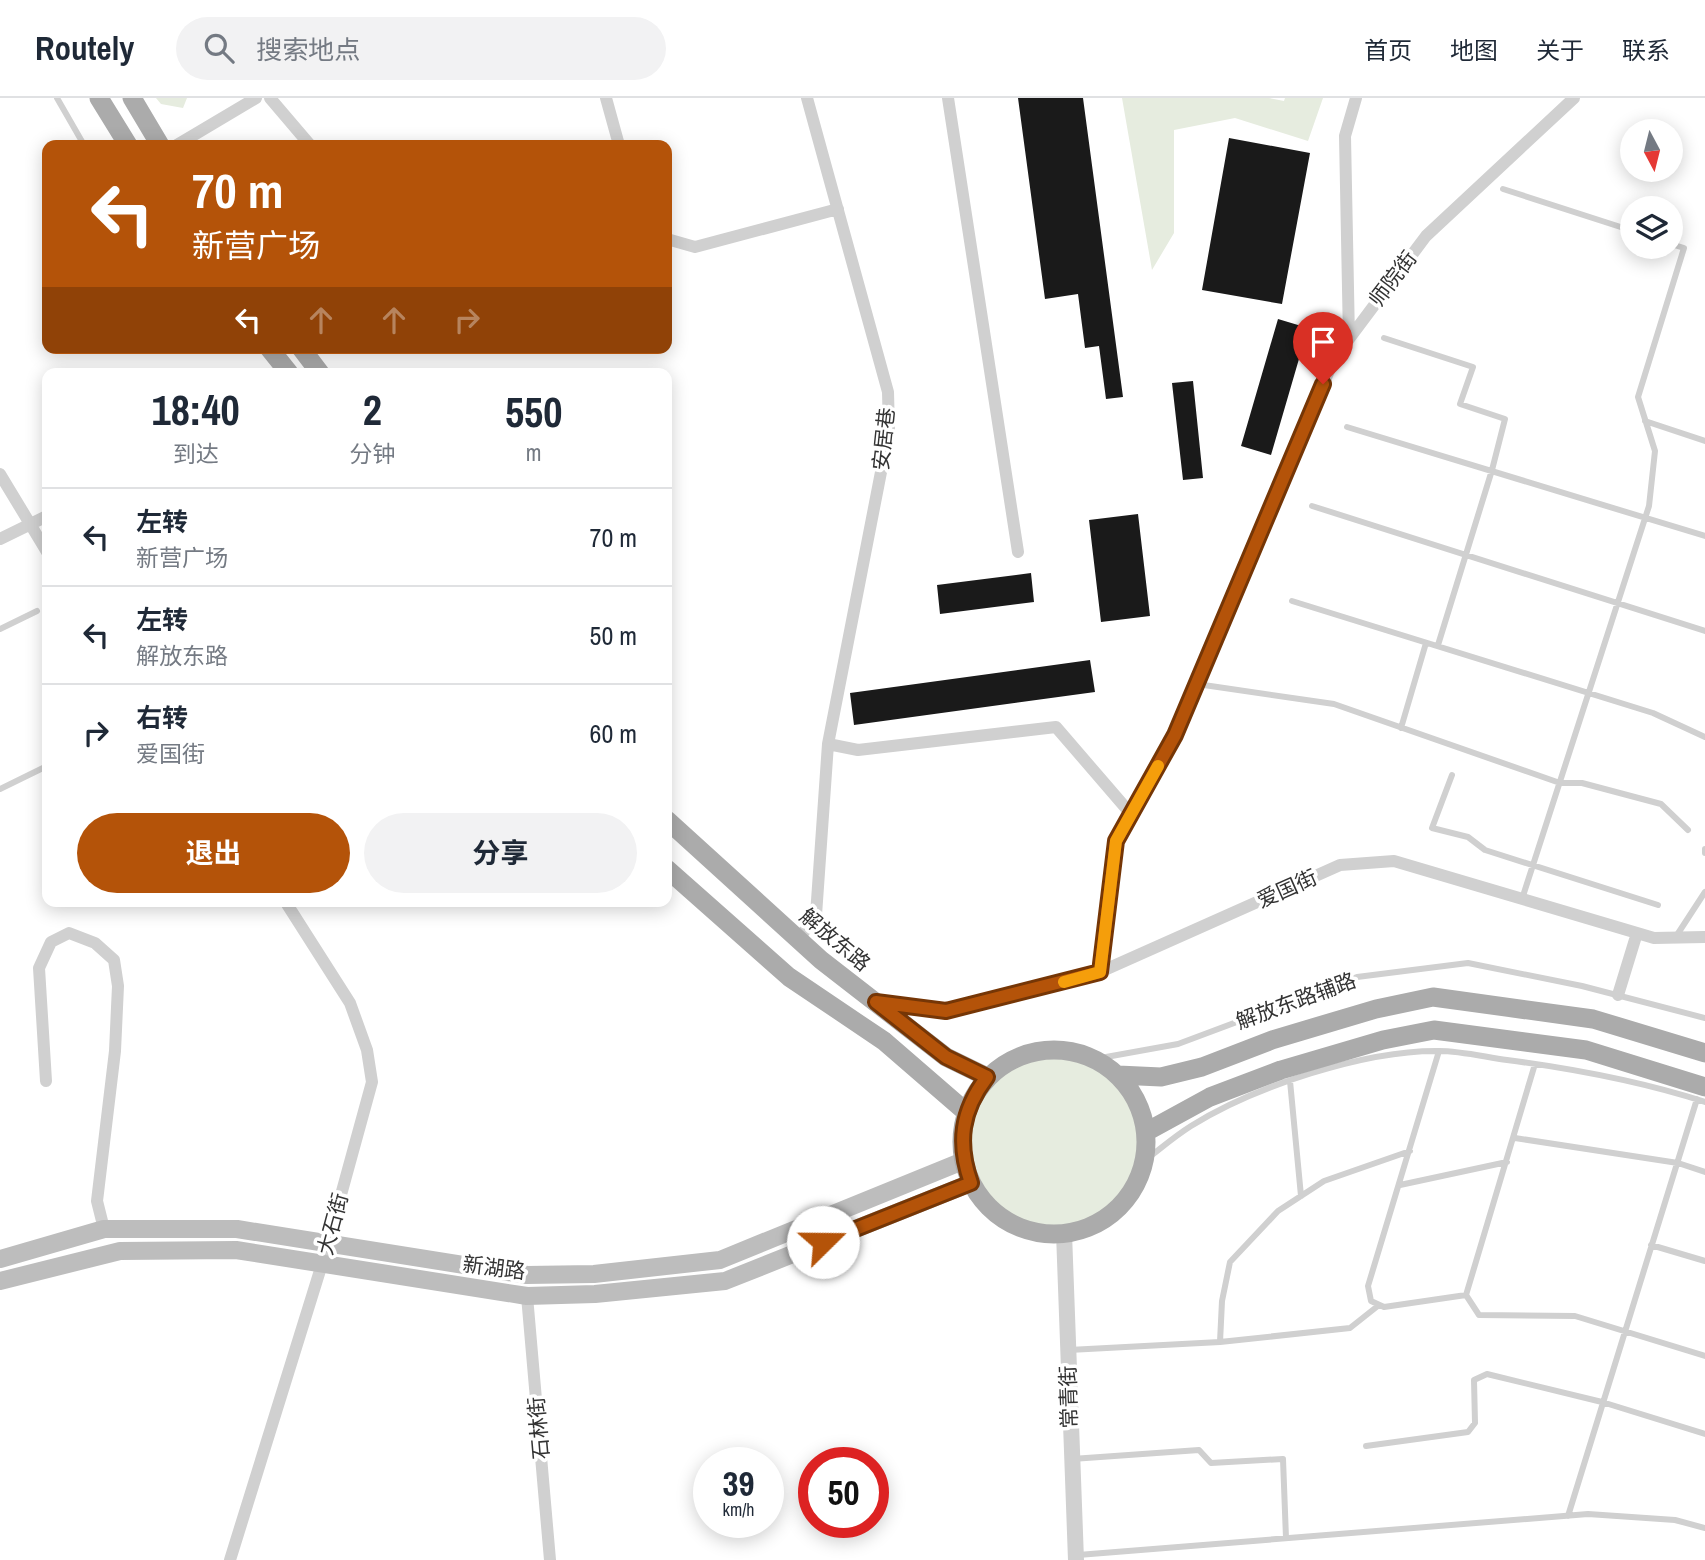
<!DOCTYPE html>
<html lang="zh">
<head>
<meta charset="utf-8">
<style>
	:root { --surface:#fff; --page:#f2f2f3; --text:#1f2937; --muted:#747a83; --line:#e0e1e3; --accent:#b45309 }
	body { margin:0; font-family:"Archivo Narrow","Noto Sans SC",sans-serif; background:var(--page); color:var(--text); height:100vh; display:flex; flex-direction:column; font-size:26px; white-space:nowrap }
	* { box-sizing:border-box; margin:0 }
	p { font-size:23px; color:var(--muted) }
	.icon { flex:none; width:38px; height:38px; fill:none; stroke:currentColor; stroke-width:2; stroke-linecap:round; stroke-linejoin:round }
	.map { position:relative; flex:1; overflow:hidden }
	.sheet { position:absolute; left:42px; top:270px; width:630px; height:539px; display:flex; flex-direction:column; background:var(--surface); border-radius:14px; box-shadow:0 4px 18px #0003 }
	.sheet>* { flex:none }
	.guide { position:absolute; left:42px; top:42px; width:630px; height:214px; border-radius:14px; box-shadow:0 4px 18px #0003; background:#b45309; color:#fff; overflow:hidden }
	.needle { width:46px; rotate:173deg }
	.buttons { position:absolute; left:1620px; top:21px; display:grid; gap:14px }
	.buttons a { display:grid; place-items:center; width:63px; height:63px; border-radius:50%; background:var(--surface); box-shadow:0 4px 18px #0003; font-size:35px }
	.speed { position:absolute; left:693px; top:1349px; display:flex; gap:14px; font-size:35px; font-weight:700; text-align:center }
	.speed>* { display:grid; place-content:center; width:91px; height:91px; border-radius:50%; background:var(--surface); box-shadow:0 4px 18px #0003; line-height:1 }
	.speed small { font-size:18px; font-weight:400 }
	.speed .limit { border:10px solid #d22; background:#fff; color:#111 }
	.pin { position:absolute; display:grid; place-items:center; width:60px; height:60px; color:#fff; margin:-72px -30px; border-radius:50% 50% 50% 0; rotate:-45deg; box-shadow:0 0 7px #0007 }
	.pin .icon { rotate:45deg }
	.me { position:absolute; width:77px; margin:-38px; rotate:68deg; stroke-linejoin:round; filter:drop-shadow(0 0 5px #0008) }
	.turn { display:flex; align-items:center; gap:24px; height:147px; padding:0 35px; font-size:32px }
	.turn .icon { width:91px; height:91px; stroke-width:2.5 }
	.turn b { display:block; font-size:49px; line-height:60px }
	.lanes { display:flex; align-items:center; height:66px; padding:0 35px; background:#0003; justify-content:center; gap:35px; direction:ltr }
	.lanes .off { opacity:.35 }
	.eta { display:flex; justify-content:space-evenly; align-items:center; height:119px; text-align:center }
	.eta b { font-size:42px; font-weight:700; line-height:49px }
	.cta { display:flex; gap:14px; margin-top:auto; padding:14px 35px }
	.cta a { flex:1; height:80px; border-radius:42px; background:var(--accent); color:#fff; font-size:28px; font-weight:700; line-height:80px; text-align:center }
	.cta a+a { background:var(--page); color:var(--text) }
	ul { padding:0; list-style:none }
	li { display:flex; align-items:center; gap:21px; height:98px; padding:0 35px; border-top:2px solid var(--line) }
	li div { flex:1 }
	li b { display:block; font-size:26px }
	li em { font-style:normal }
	header { display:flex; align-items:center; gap:42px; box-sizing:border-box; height:98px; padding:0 35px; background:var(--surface); border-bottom:2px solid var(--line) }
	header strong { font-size:33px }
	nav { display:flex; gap:38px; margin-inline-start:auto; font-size:24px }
	.search { width:490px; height:63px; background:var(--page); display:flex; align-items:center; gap:18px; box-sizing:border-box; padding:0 24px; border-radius:38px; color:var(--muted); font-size:26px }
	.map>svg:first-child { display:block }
	.green { fill:#e6ecdf }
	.building { fill:#1a1a1a }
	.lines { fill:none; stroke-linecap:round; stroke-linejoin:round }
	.service { stroke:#d0d0d0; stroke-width:6 }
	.minor { stroke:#d0d0d0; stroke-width:12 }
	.tertiary { stroke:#d0d0d0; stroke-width:16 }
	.secondary { stroke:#bdbdbd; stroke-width:18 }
	.primary { stroke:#ababab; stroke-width:19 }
	.route-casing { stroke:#753606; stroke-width:18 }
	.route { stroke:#b45309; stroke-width:12 }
	.slow { stroke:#f59e0b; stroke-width:12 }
	.labels { text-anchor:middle; stroke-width:7; stroke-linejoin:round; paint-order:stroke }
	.street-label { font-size:21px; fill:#333; stroke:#fff }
</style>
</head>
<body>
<header>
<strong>Routely</strong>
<div class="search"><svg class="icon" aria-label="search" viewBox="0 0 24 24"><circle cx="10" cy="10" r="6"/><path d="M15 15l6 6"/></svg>搜索地点</div>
<nav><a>首页</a><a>地图</a><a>关于</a><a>联系</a></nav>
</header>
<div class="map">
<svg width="1705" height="1462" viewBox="0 0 1705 1462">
	<rect width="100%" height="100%" fill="#fff"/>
	<path class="green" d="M156,0H187L183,10L161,6Z
		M1122,0H1269L1284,3L1285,0H1323L1308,43L1235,20L1174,32V135L1152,172Z
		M962 1044a92 92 0 1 1 184 0a92 92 0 1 1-184 0Z"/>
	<path class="building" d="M1018,0H1083L1123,299L1106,301L1099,248L1085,250L1078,196L1045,201Z
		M1229,40L1310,55L1282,206L1202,192Z
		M1278,221L1308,230L1271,357L1241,348Z
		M1193,283L1203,380L1183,382L1172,285Z
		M1138,416L1150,518L1101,524L1089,422Z
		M1031,475L1034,504L940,516L937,487Z
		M1090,562L1095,594L854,627L850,595Z"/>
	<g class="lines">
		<path class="service" d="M57,0L84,47
			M1503,91L1633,133
			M1384,240L1473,269L1460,306L1505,321L1492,372L1438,547
			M1645,323L1705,343
			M1347,329L1705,438
			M1312,408L1705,533
			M1292,503L1653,615L1705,639
			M0,531L37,513
			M1197,586L1334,606L1560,685H1582L1661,706L1688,732
			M1401,630L1426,545
			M1452,677L1432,730L1468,739L1485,752L1658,807
			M0,691L47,668
			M1705,751V755
			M1522,801L1649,408L1655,353L1638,299L1684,150L1671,146
			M1675,840L1705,794
			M1439,953L1368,1188L1371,1203L1384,1209L1466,1197
			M1095,961L1178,946L1357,879L1468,865L1582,888L1705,920
			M1535,966L1466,1197L1479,1217L1575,1218L1705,1258
			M1290,983L1301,1098
			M1515,1040L1678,1065L1705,1074
			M1144,1063C1160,1051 1175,1038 1191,1028C1253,989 1365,952 1439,953C1461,953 1485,959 1507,962C1575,971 1640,983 1705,1004
			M1400,1087L1507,1064
			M1651,1147L1705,1163
			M1220,1244L1222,1203L1230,1164L1278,1113L1324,1083L1410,1053
			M1069,1252L1220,1244L1350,1230L1379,1207
			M1366,1348L1468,1334L1475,1325L1474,1282L1487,1276L1602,1304L1705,1336
			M1072,1361L1199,1352L1211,1365L1283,1361L1286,1440
			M1568,1418L1697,1001
			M1078,1457L1588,1416L1675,1422L1705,1430"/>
		<path class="minor" d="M270,0L310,47
			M606,0L619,47
			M948,0L1018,454
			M177,47L256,0
			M667,141L695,149L838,111
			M1349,241L1345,38L1356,0
			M0,376L47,454
			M0,441L47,418
			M828,646L858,652L1056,629L1131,716
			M798,842L816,817L828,646L889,333L888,294L807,0
			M1100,874L1116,743L1175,637L1334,261L1426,138L1574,0
			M1618,897L1637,835
			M877,904L946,913L1100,874L1340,767L1394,763L1654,840L1705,839
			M46,983L39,870L51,844L69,835L95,845L114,862L118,888L115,953L97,1103L104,1131
			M527,1198L550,1462
			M230,1462L322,1166L372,984L367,952L350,905L285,803"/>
		<path class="tertiary" d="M1064,1135L1076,1462"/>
		<path class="secondary" d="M0,1161L104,1131H237L527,1177L594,1176L720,1162L963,1063
			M0,1183L120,1153L236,1152L527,1198L595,1196L725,1183L971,1085"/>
		<path class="primary" d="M99,0L128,47
			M132,0L160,47
			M269,250L289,275
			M301,250L320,275
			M667,722L821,862L946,959L987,979
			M667,771L789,879L884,943L966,1014
			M962 1044a92 92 0 1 1 184 0a92 92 0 1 1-184 0Z
			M1118,977L1161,979L1202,969L1272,942L1376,911L1433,899L1593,921L1705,955
			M1146,1034L1210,999L1281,972L1383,942L1434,932L1586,952L1705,989"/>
	</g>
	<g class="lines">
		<g class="route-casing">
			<path id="route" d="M823,1144L971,1085C957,1045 961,1013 987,979L946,959L876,904L946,913L1100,874L1116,743L1175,637L1323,286"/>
		</g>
		<use href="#route" class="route"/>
		<path class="slow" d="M1064,884L1100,874L1116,743L1158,668"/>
	</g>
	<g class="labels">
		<g class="street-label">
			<text transform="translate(1393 181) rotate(-53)" y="7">师院街</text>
			<text transform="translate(884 341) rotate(-84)" y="7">安居巷</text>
			<text transform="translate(1287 791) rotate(-24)" y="7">爱国街</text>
			<text transform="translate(835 842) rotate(40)" y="7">解放东路</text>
			<text transform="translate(1296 903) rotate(-20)" y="7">解放东路辅路</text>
			<text transform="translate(333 1126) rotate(-75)" y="7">大石街</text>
			<text transform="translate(494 1170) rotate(7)" y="7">新湖路</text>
			<text transform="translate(1069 1299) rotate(-92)" y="7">常青街</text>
			<text transform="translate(539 1330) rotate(-95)" y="7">石林街</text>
		</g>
	</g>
</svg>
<div class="buttons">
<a><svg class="needle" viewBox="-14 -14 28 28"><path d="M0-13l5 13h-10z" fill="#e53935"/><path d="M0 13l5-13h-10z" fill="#747a83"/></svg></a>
<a><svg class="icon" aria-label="layers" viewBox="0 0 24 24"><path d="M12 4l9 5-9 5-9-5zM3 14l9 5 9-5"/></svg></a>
</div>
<div class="speed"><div>39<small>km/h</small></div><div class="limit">50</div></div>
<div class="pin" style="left:1323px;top:286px;background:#d93025"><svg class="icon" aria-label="arrive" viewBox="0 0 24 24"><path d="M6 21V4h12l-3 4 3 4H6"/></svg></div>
<svg class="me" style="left:823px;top:1144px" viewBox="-20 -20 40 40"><circle r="19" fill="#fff"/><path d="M0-13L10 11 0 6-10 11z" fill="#b45309"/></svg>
<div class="guide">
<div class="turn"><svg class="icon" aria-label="left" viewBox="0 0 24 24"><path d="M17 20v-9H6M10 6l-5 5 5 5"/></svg><div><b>70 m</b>新营广场</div></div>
<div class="lanes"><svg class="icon" aria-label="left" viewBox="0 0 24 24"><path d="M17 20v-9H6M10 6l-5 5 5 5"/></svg><svg class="icon off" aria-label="ahead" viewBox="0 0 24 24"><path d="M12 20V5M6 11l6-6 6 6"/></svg><svg class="icon off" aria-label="ahead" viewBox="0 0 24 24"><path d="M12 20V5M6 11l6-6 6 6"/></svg><svg class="icon off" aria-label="right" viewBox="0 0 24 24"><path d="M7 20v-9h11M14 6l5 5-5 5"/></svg></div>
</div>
<section class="sheet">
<div class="eta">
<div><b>18:40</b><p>到达</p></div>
<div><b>2</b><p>分钟</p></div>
<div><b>550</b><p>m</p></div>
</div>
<ul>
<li><svg class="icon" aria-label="left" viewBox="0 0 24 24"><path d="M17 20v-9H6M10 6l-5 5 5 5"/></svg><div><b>左转</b><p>新营广场</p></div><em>70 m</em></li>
<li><svg class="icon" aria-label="left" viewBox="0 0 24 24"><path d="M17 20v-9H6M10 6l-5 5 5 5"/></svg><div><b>左转</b><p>解放东路</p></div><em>50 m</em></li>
<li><svg class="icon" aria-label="right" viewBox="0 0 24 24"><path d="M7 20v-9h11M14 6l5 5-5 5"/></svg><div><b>右转</b><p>爱国街</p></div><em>60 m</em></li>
</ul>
<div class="cta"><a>退出</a><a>分享</a></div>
</section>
</div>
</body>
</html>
